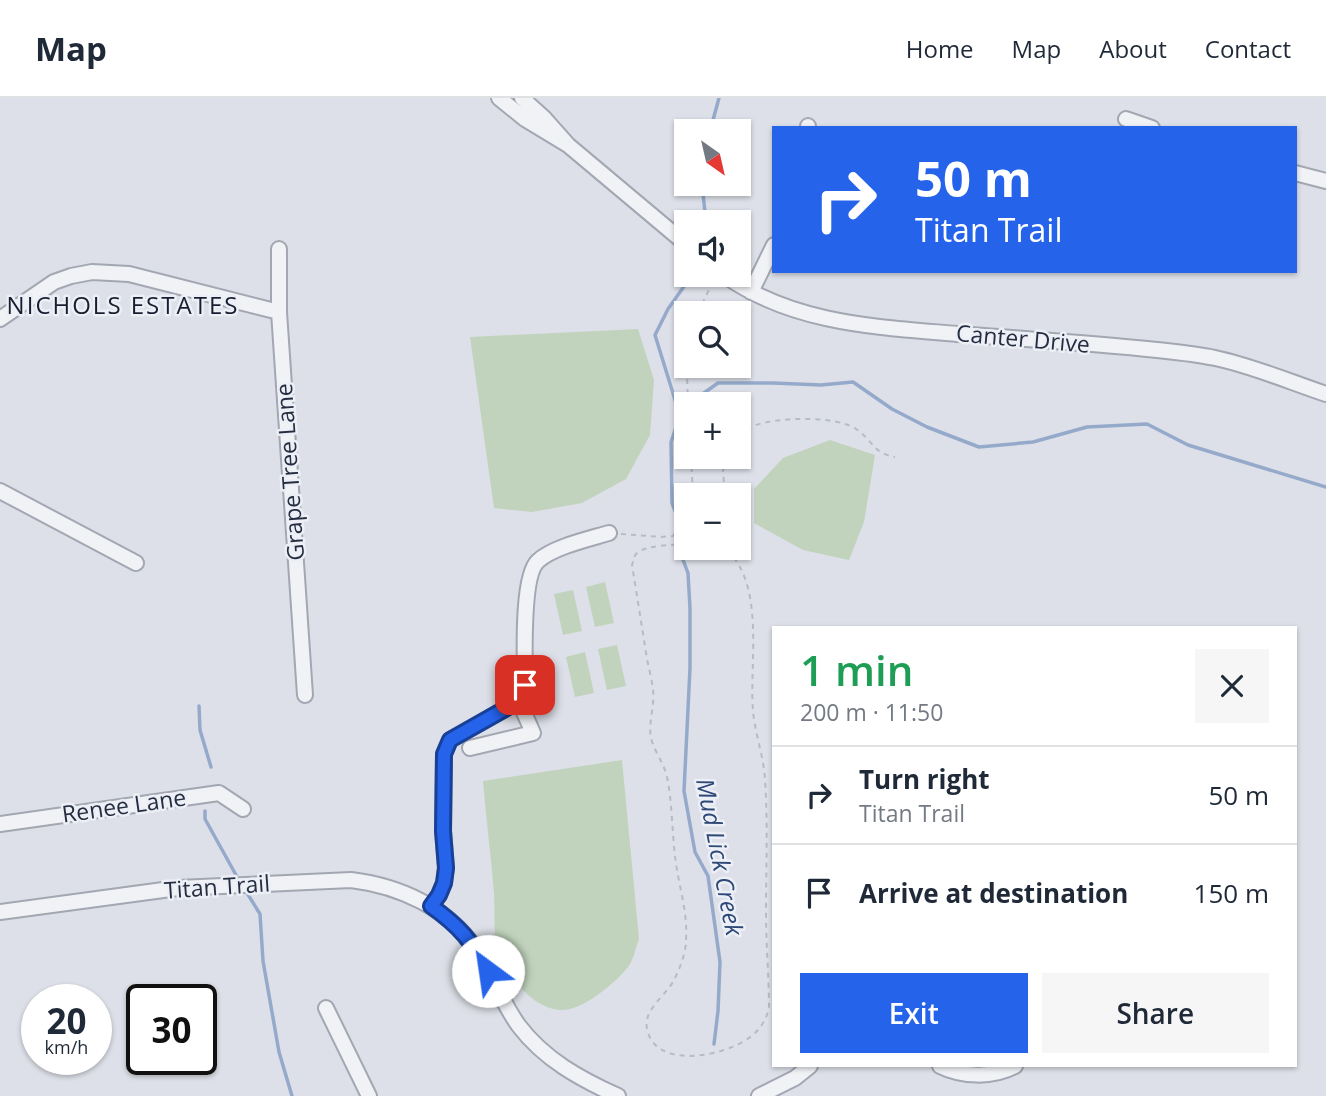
<!DOCTYPE html>
<html lang="en">
<head>
<meta charset="utf-8">
<style>
	:root { --surface:#fff; --page:#f6f6f7; --text:#1f2937; --muted:#747a83; --line:#e0e1e3; --accent:#2563eb }
	body { margin:0; font-family:"Open Sans",sans-serif; background:var(--page); color:var(--text); height:100vh; display:flex; flex-direction:column; font-size:26px; white-space:nowrap }
	* { box-sizing:border-box; margin:0 }
	p { font-size:23px; color:var(--muted) }
	.icon { flex:none; width:38px; height:38px; fill:none; stroke:currentColor; stroke-width:2; stroke-linecap:round; stroke-linejoin:round }
	.map { position:relative; flex:1; overflow:hidden }
	.sheet { position:absolute; left:772px; top:528px; width:525px; height:441px; display:flex; flex-direction:column; background:var(--surface); border-radius:0px; box-shadow:0 2px 5px #0004 }
	.sheet>* { flex:none }
	.hud { position:absolute; left:772px; top:28px; width:525px; height:147px; border-radius:0px; box-shadow:0 2px 5px #0004; background:#2563eb; color:#fff; overflow:hidden }
	.needle { width:46px; rotate:146deg }
	.controls { position:absolute; left:674px; top:21px; display:grid; gap:14px }
	.controls a { display:grid; place-items:center; width:77px; height:77px; border-radius:0px; background:var(--surface); box-shadow:0 2px 5px #0004; font-size:35px }
	.speed { position:absolute; left:21px; top:886px; display:flex; gap:14px; font-size:35px; font-weight:700; text-align:center }
	.speed>* { display:grid; place-content:center; width:91px; height:91px; border-radius:50%; background:var(--surface); box-shadow:0 2px 5px #0004; line-height:1 }
	.speed small { font-size:18px; font-weight:400 }
	.speed .limit { border:4px solid #111; border-radius:10px; background:#fff; color:#111 }
	.pin { position:absolute; display:grid; place-items:center; width:60px; height:60px; color:#fff; margin:-30px; border-radius:14px; box-shadow:0 4px 10px #0006 }
	.me { position:absolute; width:77px; margin:-38px; rotate:329deg; stroke-linejoin:round; filter:drop-shadow(0 0 5px #0008) }
	.turn { display:flex; align-items:center; gap:24px; height:147px; padding:0 28px; font-size:32px }
	.turn .icon { width:91px; height:91px; stroke-width:2.5 }
	.turn b { display:block; font-size:49px; line-height:60px }
	.round { display:grid; place-items:center; flex:none; width:74px; height:74px; border-radius:0px; background:var(--page) }
	.overview { display:flex; align-items:center; justify-content:space-between; height:119px; padding:0 28px }
	h1 { font-size:42px; font-weight:600; line-height:52px; color:#1e9e55 }
	.action { display:flex; gap:14px; margin-top:auto; padding:14px 28px }
	.action a { flex:1; height:80px; border-radius:0px; background:var(--accent); color:#fff; font-size:28px; font-weight:600; line-height:80px; text-align:center }
	.action a+a { background:var(--page); color:var(--text) }
	ul { padding:0; list-style:none }
	li { display:flex; align-items:center; gap:21px; height:98px; padding:0 28px; border-top:2px solid var(--line) }
	li div { flex:1 }
	li b { display:block; font-size:26px }
	li em { font-style:normal }
	header { display:flex; align-items:center; gap:42px; box-sizing:border-box; height:98px; padding:0 35px; background:var(--surface); border-bottom:2px solid var(--line) }
	header strong { font-size:33px }
	nav { display:flex; gap:38px; margin-inline-start:auto; font-size:24px }
	.map>svg:first-child { display:block }
	.green { fill:#c1d3bd }
	.lines { fill:none; stroke-linecap:round; stroke-linejoin:round }
	.stream { stroke:#95aacb; stroke-width:3.5 }
	.minor-casing { stroke:#a2a7b2; stroke-width:18 }
	.path { stroke:#b7bbc3; stroke-width:2; stroke-dasharray:5 5; stroke-linecap:butt }
	.minor { stroke:#f0f2f6; stroke-width:14 }
	.route-casing { stroke:#184099; stroke-width:18 }
	.route { stroke:#2563eb; stroke-width:12 }
	.labels { text-anchor:middle; stroke-width:5; stroke-linejoin:round; paint-order:stroke }
	.street-label { font-size:23px; fill:#252d40; stroke:#eceff6 }
	.neighbourhood-label { font-size:24px; letter-spacing:2px; fill:#181e30; stroke:#eceff6 }
	.water-label { font-size:24px; font-style:italic; fill:#2d4776; stroke:#eceff6 }
</style>
</head>
<body>
<header>
<strong>Map</strong>
<nav><a>Home</a><a>Map</a><a>About</a><a>Contact</a></nav>
</header>
<div class="map">
<svg width="1326" height="998" viewBox="0 0 1326 998">
	<rect width="100%" height="100%" fill="#dde0e8"/>
	<path class="green" d="M638,231L654,282L650,337L626,381L582,405L532,414L494,410L470,239Z
		M830,342L875,357L864,424L849,462L803,452L754,425V391L783,360Z
		M605,484L614,525L595,529L586,489Z
		M573,492L582,533L563,537L554,496Z
		M617,547L626,588L607,592L598,551Z
		M585,554L594,595L575,599L566,559Z
		M622,662L639,841C636,849 634,859 630,866C620,881 593,903 576,909C541,924 506,879 497,848C493,835 495,810 494,795C491,758 486,720 483,683Z"/>
	<g class="lines">
		<path class="stream" d="M710,33L719,0
			M702,86L706,124
			M694,302L718,285H773L821,287L853,284L892,311L927,329L979,349L1033,344L1087,329L1147,326L1188,347L1326,389
			M675,413L672,405L671,344L680,318L655,237L668,211L692,177
			M680,454L688,475L690,510V570L684,693L695,754L708,778L720,864L718,913L714,946
			M199,608L200,632L211,669
			M205,713V721L236,777
			M247,795L260,816L263,863L279,954L292,998"/>
		<g class="minor-casing">
			<path id="minor" d="M499,0L525,21L568,47L544,20L522,0
				M1126,21L1152,30
				M808,28V30
				M568,47L686,146
				M1295,75L1326,83
				M279,151V214L305,597
				M724,177C793,226 876,229 957,236C1024,241 1091,245 1157,252C1176,254 1196,256 1215,260C1253,268 1290,284 1326,296
				M751,194L774,147
				M0,221L54,184L71,178L92,174L129,176L279,214
				M0,393L136,465
				M470,650L533,635L519,603
				M0,726L219,695L243,711
				M431,808L439,797L444,785L446,770L443,733L444,656L450,642L519,603L525,587C525,563 521,478 538,463C553,449 589,441 609,435
				M0,814L178,790L351,782C400,788 449,810 477,853C493,877 502,905 519,928C544,961 580,981 618,998
				M326,910L369,998
				M940,968C962,979 993,980 1015,968
				M759,998L795,980L810,968"/>
		</g>
		<path class="path" d="M698,215L712,185
			M688,306L687,277L688,268
			M738,336C743,333 748,330 753,328C776,319 835,317 856,331C873,342 872,355 895,359
			M691,359L693,397
			M725,359L723,373L725,397
			M621,436L661,439L686,437
			M673,437L686,427
			M686,446C674,447 646,447 637,455C633,459 634,462 632,467C637,498 642,529 647,561C649,571 652,582 653,592C655,608 648,624 651,640C654,653 664,665 667,679C672,702 672,733 675,758C678,786 688,813 686,842C686,855 680,870 674,882C666,898 643,911 647,931C656,975 734,957 756,934C763,927 766,920 769,911C769,879 766,847 766,815C766,770 768,726 765,682C764,659 755,636 753,613C749,564 766,486 725,450"/>
		<use href="#minor" class="minor"/>
	</g>
	<g class="lines">
		<g class="route-casing">
			<path id="route" d="M488,873C472,843 459,828 431,808L439,797L444,785L446,770L443,733L444,656L450,642L519,603L525,587"/>
		</g>
		<use href="#route" class="route"/>
	</g>
	<g class="labels">
		<g class="street-label">
			<text transform="translate(1023 241) rotate(5)" y="8">Canter Drive</text>
			<text transform="translate(290 374) rotate(-94)" y="8">Grape Tree Lane</text>
			<text transform="translate(124 708) rotate(-8)" y="8">Renee Lane</text>
			<text transform="translate(217 789) rotate(-4)" y="8">Titan Trail</text>
		</g>
		<g class="neighbourhood-label">
			<text x="123" y="216">NICHOLS ESTATES</text>
		</g>
		<g class="water-label">
			<text transform="translate(719 759) rotate(79)" y="8">Mud Lick Creek</text>
		</g>
	</g>
</svg>
<div class="controls">
<a><svg class="needle" viewBox="-14 -14 28 28"><path d="M0-13l5 13h-10z" fill="#e53935"/><path d="M0 13l5-13h-10z" fill="#747a83"/></svg></a>
<a><svg class="icon" aria-label="sound" viewBox="0 0 24 24"><path d="M4 9h4l5-4v14l-5-4H4zM17 9q2 3 0 6"/></svg></a>
<a><svg class="icon" aria-label="search" viewBox="0 0 24 24"><circle cx="10" cy="10" r="6"/><path d="M15 15l6 6"/></svg></a>
<a>+</a>
<a>−</a>
</div>
<div class="speed"><div>20<small>km/h</small></div><div class="limit">30</div></div>
<div class="pin" style="left:525px;top:587px;background:#d93025"><svg class="icon" aria-label="arrive" viewBox="0 0 24 24"><path d="M6 21V4h12l-3 4 3 4H6"/></svg></div>
<svg class="me" style="left:488px;top:873px" viewBox="-20 -20 40 40"><circle r="19" fill="#fff"/><path d="M0-13L10 11 0 6-10 11z" fill="#2563eb"/></svg>
<div class="hud">
<div class="turn"><svg class="icon" aria-label="right" viewBox="0 0 24 24"><path d="M7 20v-9h11M14 6l5 5-5 5"/></svg><div><b>50 m</b>Titan Trail</div></div>
</div>
<section class="sheet">
<div class="overview"><div><h1>1 min</h1><p>200 m · 11:50</p></div><a class="round"><svg class="icon" aria-label="close" viewBox="0 0 24 24"><path d="M6 6l12 12M18 6L6 18"/></svg></a></div>
<ul>
<li><svg class="icon" aria-label="right" viewBox="0 0 24 24"><path d="M7 20v-9h11M14 6l5 5-5 5"/></svg><div><b>Turn right</b><p>Titan Trail</p></div><em>50 m</em></li>
<li><svg class="icon" aria-label="arrive" viewBox="0 0 24 24"><path d="M6 21V4h12l-3 4 3 4H6"/></svg><div><b>Arrive at destination</b></div><em>150 m</em></li>
</ul>
<div class="action"><a>Exit</a><a>Share</a></div>
</section>
</div>
</body>
</html>
